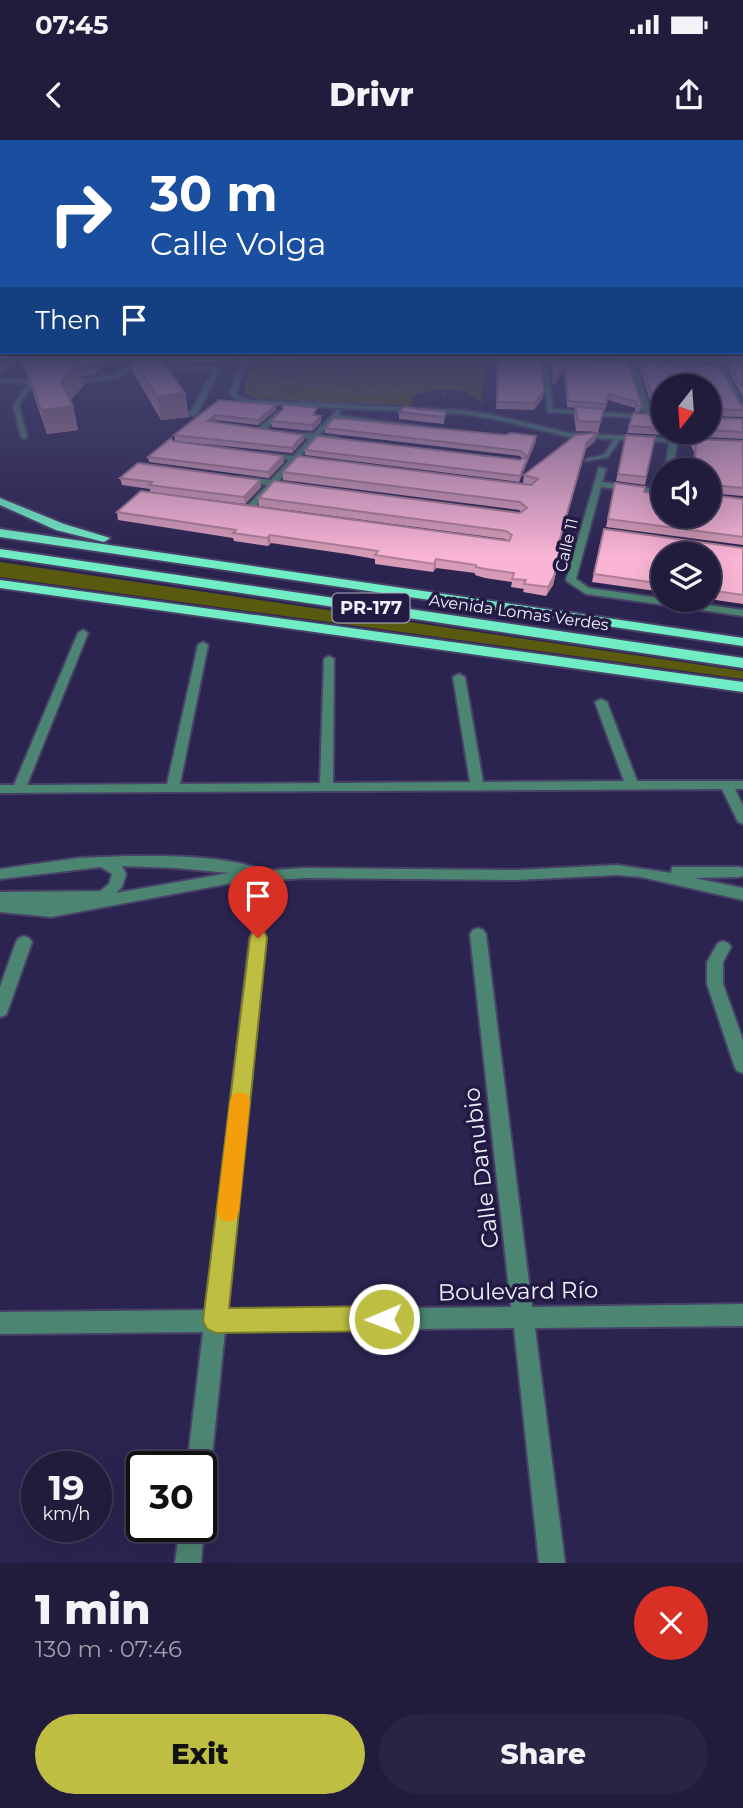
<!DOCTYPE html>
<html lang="en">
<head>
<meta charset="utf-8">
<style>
	:root { --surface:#211b3c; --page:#292443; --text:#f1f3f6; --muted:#a2a1af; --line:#3e3956; --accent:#bebf42 }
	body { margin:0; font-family:Montserrat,sans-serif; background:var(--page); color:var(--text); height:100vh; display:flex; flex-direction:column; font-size:26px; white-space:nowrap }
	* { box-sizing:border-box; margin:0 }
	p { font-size:23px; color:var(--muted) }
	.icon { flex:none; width:38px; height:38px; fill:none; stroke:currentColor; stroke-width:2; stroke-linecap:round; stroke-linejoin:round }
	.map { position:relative; height:1423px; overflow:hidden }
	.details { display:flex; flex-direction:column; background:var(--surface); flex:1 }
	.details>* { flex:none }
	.guide { position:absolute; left:0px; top:0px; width:744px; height:214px; box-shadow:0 7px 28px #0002,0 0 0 2px var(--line); background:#1a4fa0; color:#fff; overflow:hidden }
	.needle { width:46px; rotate:197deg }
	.fabs { position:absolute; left:651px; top:234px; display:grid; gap:14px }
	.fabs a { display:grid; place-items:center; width:70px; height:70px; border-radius:50%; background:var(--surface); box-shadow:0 7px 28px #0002,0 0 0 2px var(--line); font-size:35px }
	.speed { position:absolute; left:21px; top:1311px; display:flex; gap:14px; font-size:35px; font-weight:700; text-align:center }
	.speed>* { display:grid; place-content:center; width:91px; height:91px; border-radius:50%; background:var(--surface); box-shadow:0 7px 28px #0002,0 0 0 2px var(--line); line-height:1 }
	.speed small { font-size:18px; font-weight:400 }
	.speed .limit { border:4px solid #111; border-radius:10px; background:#fff; color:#111 }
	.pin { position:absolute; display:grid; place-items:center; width:60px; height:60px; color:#fff; margin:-72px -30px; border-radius:50% 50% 50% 0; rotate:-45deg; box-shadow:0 0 7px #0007 }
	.pin .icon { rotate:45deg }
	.me { position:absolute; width:77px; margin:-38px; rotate:269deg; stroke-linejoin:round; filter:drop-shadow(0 0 5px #0008) }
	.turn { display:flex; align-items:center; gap:24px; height:147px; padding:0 35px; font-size:32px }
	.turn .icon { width:91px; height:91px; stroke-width:2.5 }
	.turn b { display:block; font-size:49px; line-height:60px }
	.then { display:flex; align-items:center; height:66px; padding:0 35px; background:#0003; gap:14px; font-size:26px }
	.round { display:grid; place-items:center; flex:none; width:74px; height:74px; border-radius:37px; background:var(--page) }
	.overview { display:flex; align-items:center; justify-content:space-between; height:119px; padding:0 35px }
	h1 { font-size:42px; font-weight:800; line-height:52px }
	.cta { display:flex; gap:14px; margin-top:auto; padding:14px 35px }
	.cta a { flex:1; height:80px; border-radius:42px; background:var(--accent); color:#111; font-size:28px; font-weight:800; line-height:80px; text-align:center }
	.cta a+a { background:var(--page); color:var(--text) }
	.status { display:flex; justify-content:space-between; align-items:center; height:49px; padding:0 35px; background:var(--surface); direction:ltr }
	.status svg { height:19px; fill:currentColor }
	header { display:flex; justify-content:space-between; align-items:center; height:91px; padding:0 35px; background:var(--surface); font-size:32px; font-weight:800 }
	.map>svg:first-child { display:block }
	.green { fill:#595910 }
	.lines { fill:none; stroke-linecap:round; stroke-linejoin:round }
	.service-casing { stroke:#484168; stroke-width:4 }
	.minor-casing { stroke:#484168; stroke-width:4 }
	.tertiary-casing { stroke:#484168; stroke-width:4 }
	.trunk-casing { stroke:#484168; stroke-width:4 }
	.path { stroke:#6a6587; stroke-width:2; stroke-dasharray:2 2; stroke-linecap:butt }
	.service { fill:#4c8571; fill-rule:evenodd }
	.minor { fill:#4c8571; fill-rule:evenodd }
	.tertiary { fill:#4c8571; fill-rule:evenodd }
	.trunk { fill:#71edc5; fill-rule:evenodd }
	.wall { fill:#d79bb7 }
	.shaded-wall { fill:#af7e95 }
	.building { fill:#fab4d5; stroke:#af7e95; stroke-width:2 }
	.route { fill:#bebf42; stroke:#7c7c2b; stroke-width:2 }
	.slow { fill:#f59e0b }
	.labels { text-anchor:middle; stroke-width:7; stroke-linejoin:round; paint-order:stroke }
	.far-street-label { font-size:16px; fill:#f1f1fc; stroke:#231a44 }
	.shield { fill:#231a44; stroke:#b3b0c5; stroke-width:2 }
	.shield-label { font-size:18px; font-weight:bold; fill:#f1f1fc }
	.near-street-label { font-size:23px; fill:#f1f1fc; stroke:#231a44 }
</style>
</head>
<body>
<div class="status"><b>07:45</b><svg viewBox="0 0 49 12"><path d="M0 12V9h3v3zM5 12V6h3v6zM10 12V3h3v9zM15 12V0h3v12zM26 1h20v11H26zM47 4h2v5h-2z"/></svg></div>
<header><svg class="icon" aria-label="back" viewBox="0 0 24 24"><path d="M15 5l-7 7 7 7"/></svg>Drivr<svg class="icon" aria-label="share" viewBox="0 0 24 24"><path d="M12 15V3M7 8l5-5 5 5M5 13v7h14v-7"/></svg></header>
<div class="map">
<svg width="743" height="1423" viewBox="0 0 743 1423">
	<rect width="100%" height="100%" fill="#2c2450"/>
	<path class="green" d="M253,218H485L482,258L481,264C470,244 430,248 413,256L411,267L263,261L245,254V243Z
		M0,422L743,531V539L0,437Z"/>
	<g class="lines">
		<g class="service-casing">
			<path id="service" d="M258,218H293L295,219L292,221Z
				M32,239L35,241L19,265L27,297L24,299L21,297L13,265Z
				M615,298L620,299L608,317L586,321V319L604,315Z"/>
		</g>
		<g class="minor-casing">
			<path id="minor" d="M242,218H248L236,253L238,256L251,260L462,270L494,275L569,293L743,302V306L677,303L673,331H665L669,302L569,297L494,279L462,274L250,264L233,258L230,253Z
				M541,218L573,222L548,223L553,269L644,275L629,226L608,223L611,221L660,224L658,227L636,226L652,275L663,276V280L548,272Z
				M128,225L218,226L221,228L197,274L193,276L189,274L214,230L130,229L117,239L65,244L0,243V239L65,240L115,235Z
				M700,226H743V230L725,229L743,263V272L740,270L719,229H702Z
				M338,269L341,271L338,275L426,287L422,289L334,279L320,295L338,297V301L316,299L300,317L315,319V323L297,321L279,341L291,343V347L275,346L251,372H245V368L267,345L240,341V337L271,340L289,320L263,317V313L293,316L309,299L282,294L283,292L313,294Z
				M278,271L283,272L263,293H257V289Z
				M599,327L606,329L602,342L663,350V354L601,347L576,439L589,448L743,470V476L586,454L568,442L566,440Z
				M83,490L88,493L27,645L167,644L198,505L203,502L208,505L180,644L320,643L324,519L329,516L334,519L333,643L470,642L453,537L459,534L465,537L483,642L624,641L595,562L601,559L607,562L637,641H743V649H735L743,666V684L738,682L722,649L0,653V645H14L78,493Z
				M478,788L483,790L486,794L532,1167L743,1164V1186L535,1188L565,1423H539L514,1188L225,1191L211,1326L207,1334L201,1337V1326H187L203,1192L0,1194V1172L206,1170L250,798L253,794L258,792L263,794L266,798L227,1170L511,1167L470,794L473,790Z
				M24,796L29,798L32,802L8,870L6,875L0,877V847L16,802L19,798Z
				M723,801L728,803L731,807L723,822V844L743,900V933L737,931L734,925L707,844V822L718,803Z
				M201,1378L204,1386L201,1423H175L180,1386H201Z"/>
		</g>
		<g class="tertiary-casing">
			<path id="tertiary" d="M11,218H17L0,232V227Z
				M127,716C168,716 214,715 254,727L256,731L305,728L517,730L617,725L671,733L672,727H739L743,728V736L739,737L694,738L743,748V760L641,737L617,735L517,740L305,738L232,743L51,777L0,772V752L100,751L109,744L112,734L101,727L0,739V729L78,718ZM122,726L176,728L229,733L116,753L122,747L126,734Z"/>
		</g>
		<g class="trunk-casing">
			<path id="trunk" d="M0,358L64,384L110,398L104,402L56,390L0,365Z
				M0,389L743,498V506L0,397Z
				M0,409L743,518V528L0,417Z
				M0,440L743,542V552L0,448Z"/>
		</g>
		<path class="path" d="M288,224L351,233L401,253C375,272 289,262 259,251L262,246C284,242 307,242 329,247C346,251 360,259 378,253L357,241L265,232L271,226Z
			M398,249L429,245L437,240L434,232L423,230
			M444,255L450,218"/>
		<use href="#service" class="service"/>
		<use href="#minor" class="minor"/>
		<use href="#tertiary" class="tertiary"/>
		<use href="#trunk" class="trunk"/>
	</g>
	<path class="wall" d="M21,218L56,223L63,218H232L229,222H163L185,253L189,277L161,280L133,232L131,222H105L94,234L82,236L84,245L70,261L73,266L78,290L47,294Z
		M494,218H540L543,258L534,270L496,269L497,224H494Z
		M595,218H743V224Z
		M552,220L628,223L642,266L640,272H635V268L608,260L605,270H604L598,292L576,291L574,276L575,268L567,267L564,231L553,245L551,226Z
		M641,222L719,225L740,264L743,266V270H737H743V277L710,276L711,278L743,279V299L627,293L633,273L663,276V292H709V247H663V274L654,273L640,229Z
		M731,225H743V257L729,232Z
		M219,260L276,265V270L258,285L215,280L214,282L304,300L292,313L175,301L174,295Z
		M399,272H445L444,284L399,279Z
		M317,274L316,275L321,282L312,291L272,287L271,281Z
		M325,288L536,301L519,342L305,315V310L520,320L523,319L520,316L325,293Z
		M626,295L655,297L645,345L616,341Z
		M693,299L743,301V356L710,353L711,355L743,359V405L606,387L615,343L644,352L709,376V331H693L694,312L691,306Z
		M173,301L284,322L269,338L149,322L148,317Z
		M595,301L586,309L558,406H562L553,445L546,456L523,452L524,449L511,447L512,442L485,438L475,435V433L436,428L433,432L375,424V419L347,414L271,403L268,406L234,401L233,398L118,380L117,372L150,352V349L122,345L120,338L261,347L245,364L174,355L508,401L505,399L259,366V358L520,373L521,372L519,370L283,340V332L528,344L523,343L524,335Z
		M604,389L743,408V464L709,459V415H663V452L592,442Z"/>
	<path class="shaded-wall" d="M50,218H62L47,232L45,222Z
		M98,218H104L105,222L94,234L82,236L84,245L67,265L61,241L79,222Z
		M565,225L564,231L553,245L554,239Z
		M544,251L543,258L534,270L535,263Z
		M185,253L189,277L161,280L157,257Z
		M276,265V270L258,285V280Z
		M73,266L78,290L47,294L41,270Z
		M215,275V280L209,286L208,281Z
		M321,276V282L312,291V285Z
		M597,293L595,301L586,309L556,414L558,406L587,302Z
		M303,295L304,300L292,313V308Z
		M536,296V301L519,342L520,336Z
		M283,316L284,322L269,338L268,332Z
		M260,340L261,347L245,364L244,357Z
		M270,395L271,403L268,406L267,398Z
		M562,406L553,445L546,456L548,447Z
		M436,419V428L433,432L434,424Z"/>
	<path class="building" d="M21,218H50L45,223L29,224L26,227H24Z
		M63,218H98L92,225L80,226L79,222L58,223Z
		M133,218H160L185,253L157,257Z
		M498,218H540L544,251L535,263L497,262Z
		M552,220L628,223L642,266H636L637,262L609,254L606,264L568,261L565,225L554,239Z
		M79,222L61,241L73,266L41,270L26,228L29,224Z
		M641,222L719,225L740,264L743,266V270L709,269L711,278L743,279V292L709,290V247H663V267L656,266Z
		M731,225H743V247Z
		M219,260L276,265L258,280L215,275L208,281L303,295L292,308L174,295Z
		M283,265L317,268L313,275L321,276L312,285L271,281L283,269Z
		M404,267L445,272V277L399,272Z
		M575,267L604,269L600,282L578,281Z
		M633,273L663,276V288L629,286Z
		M334,278L505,295L511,293L536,296L520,336L305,310L317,296L520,320L527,316L521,311L325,288Z
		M597,293L587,302L558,406H562L554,436L548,447L524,444L526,440L512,439L514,433L485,429L476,427V425L436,419L434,424L375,415L378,411L270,395L267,398L233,393L236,390L117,372L141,351L509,401L512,395L506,391L259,358L274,341L520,373L527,368L520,362L283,332L298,316L531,345L538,339L524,335L576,295Z
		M626,295L655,297L646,337L618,334Z
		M171,298L173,301L283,316L268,332L148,317Z
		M693,299L743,301V348L712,345L709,347V331H694L696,304Z
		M138,323L260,340L244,357L149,345L152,342L120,338Z
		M615,343L645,347L644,352L663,355V376H709V348L711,355L743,359V397L608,379Z
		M604,389L743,408V455L709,450V415H663V444L594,434Z"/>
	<linearGradient id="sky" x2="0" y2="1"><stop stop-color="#18142c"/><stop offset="0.52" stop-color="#45456f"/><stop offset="1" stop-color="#45456f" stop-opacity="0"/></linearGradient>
	<rect width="743" height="417" fill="url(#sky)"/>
	<path class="route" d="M258,791L265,793L267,798L229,1168L384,1166L392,1170L396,1179L392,1187L384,1191L216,1193L207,1189L203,1181L250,798L252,793Z"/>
	<path class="slow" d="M240,952L247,954L250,961L239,1071L236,1079L228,1082L220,1079L217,1071L230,961L233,954Z"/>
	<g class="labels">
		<g class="far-street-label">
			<text transform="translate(566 405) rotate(-77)" y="6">Calle 11</text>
			<text transform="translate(519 472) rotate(8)" y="6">Avenida Lomas Verdes</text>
		</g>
		<rect class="shield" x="332.5" y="453.5" width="77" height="29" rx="5"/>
		<g class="shield-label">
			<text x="371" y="474">PR-177</text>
		</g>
		<g class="near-street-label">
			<text transform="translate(481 1028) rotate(-97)" y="8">Calle Danubio</text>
			<text transform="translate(518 1151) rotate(-1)" y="8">Boulevard Río</text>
		</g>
	</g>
</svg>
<div class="fabs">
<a><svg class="needle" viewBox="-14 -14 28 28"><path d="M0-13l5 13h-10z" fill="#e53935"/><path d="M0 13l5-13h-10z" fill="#a2a1af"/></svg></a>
<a><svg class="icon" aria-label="sound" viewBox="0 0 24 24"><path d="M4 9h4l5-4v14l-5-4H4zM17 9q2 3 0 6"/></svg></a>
<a><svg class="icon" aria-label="layers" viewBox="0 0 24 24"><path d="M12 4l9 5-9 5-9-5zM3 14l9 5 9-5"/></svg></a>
</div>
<div class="speed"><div>19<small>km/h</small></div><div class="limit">30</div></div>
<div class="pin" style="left:258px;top:798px;background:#d93025"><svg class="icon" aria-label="arrive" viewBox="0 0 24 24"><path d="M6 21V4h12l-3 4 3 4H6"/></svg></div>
<svg class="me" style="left:384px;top:1179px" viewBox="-20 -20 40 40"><circle r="17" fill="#bebf42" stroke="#fff" stroke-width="3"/><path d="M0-11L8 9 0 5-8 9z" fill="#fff"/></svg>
<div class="guide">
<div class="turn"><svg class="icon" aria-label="right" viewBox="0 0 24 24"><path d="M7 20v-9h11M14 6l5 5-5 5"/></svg><div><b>30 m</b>Calle Volga</div></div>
<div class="then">Then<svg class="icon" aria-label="arrive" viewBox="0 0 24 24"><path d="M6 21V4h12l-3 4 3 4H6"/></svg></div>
</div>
</div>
<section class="details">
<div class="overview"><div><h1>1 min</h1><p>130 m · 07:46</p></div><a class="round" style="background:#d93025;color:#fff"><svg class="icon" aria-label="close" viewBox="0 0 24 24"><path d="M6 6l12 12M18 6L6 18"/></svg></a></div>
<div class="cta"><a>Exit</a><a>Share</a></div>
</section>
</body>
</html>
